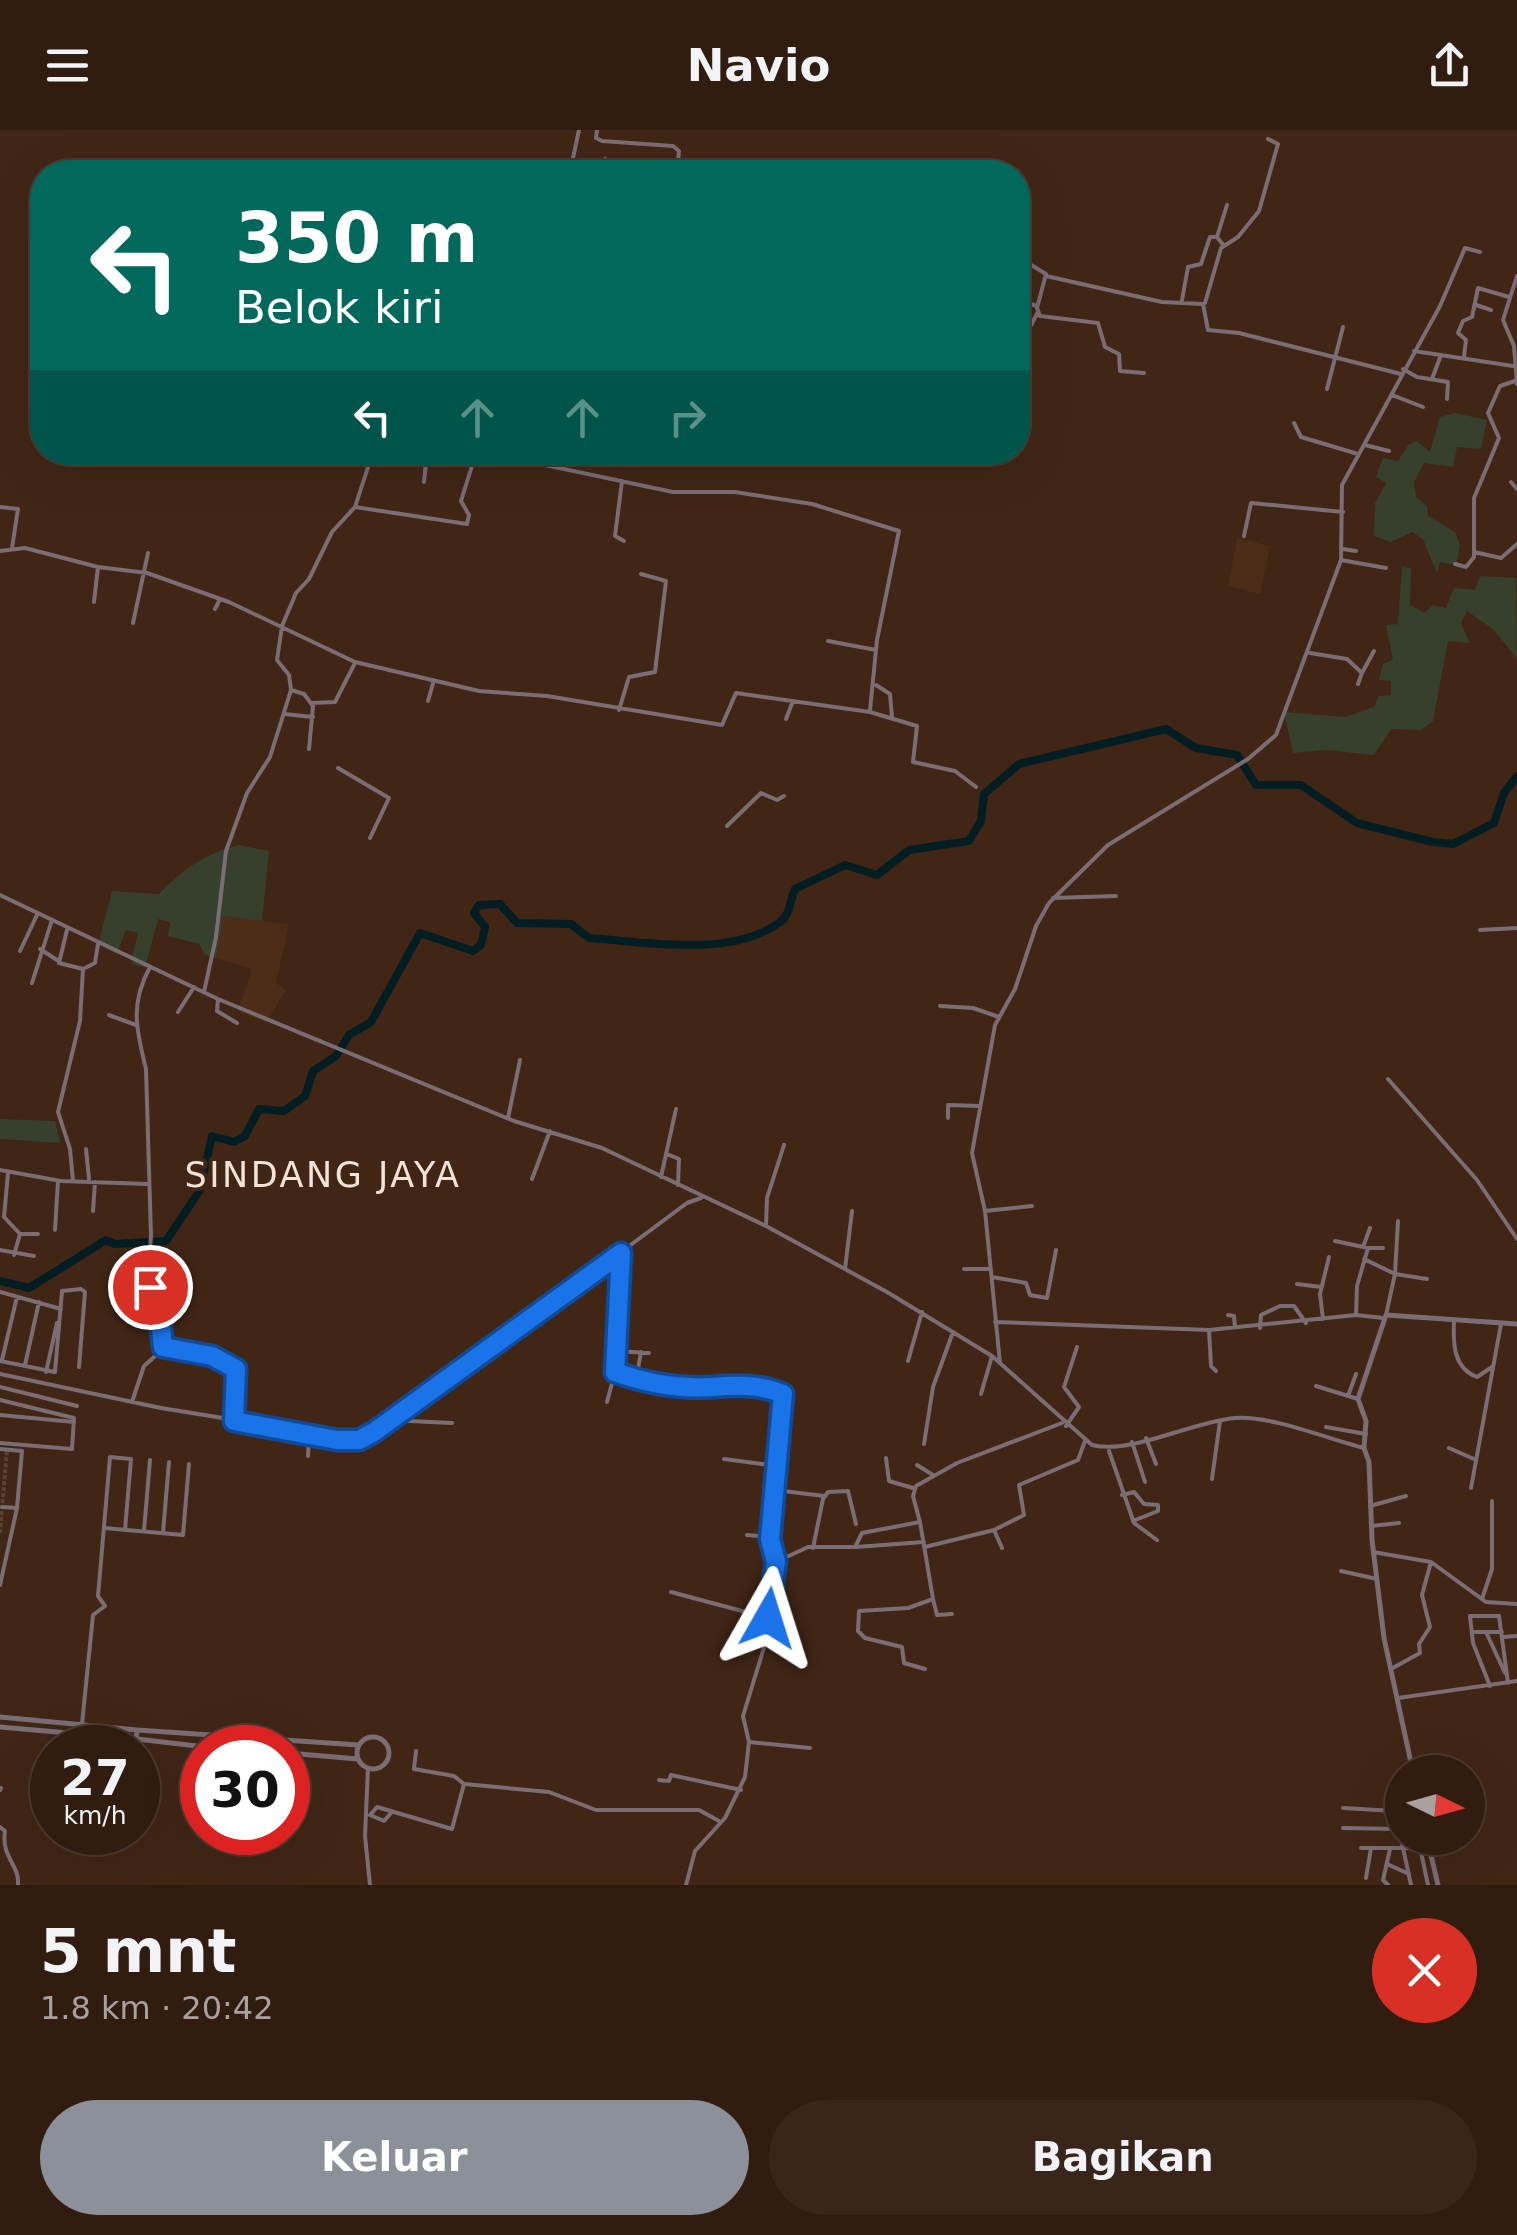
<!DOCTYPE html>
<html lang="id">
<head>
<meta charset="utf-8">
<style>
	:root { --surface:#311c10; --page:#392519; --text:#f1f3f6; --muted:#a8a19f; --line:#4c3a30; --accent:#8c9099 }
	body { margin:0; font-family:"DejaVu Sans",sans-serif; background:var(--page); color:var(--text); height:100vh; display:flex; flex-direction:column; font-size:38px; white-space:nowrap }
	* { box-sizing:border-box; margin:0 }
	p { font-size:32px; color:var(--muted) }
	.icon { flex:none; width:55px; height:55px; fill:none; stroke:currentColor; stroke-width:2; stroke-linecap:round; stroke-linejoin:round }
	.map { position:relative; height:1755px; overflow:hidden }
	.drawer { display:flex; flex-direction:column; background:var(--surface); flex:1 }
	.drawer>* { flex:none }
	.banner { position:absolute; left:30px; top:30px; width:1000px; height:305px; border-radius:40px; box-shadow:0 10px 40px #0002,0 0 0 2px var(--line); background:#00695c; color:#fff; overflow:hidden }
	.needle { width:65px; rotate:95deg }
	.controls { position:absolute; left:1385px; top:1625px; display:grid; gap:20px }
	.controls a { display:grid; place-items:center; width:100px; height:100px; border-radius:50%; background:var(--surface); box-shadow:0 10px 40px #0002,0 0 0 2px var(--line); font-size:50px }
	.speed { position:absolute; left:30px; top:1595px; display:flex; gap:20px; font-size:50px; font-weight:700; text-align:center }
	.speed>* { display:grid; place-content:center; width:130px; height:130px; border-radius:50%; background:var(--surface); box-shadow:0 10px 40px #0002,0 0 0 2px var(--line); line-height:1 }
	.speed small { font-size:25px; font-weight:400 }
	.speed .limit { border:15px solid #d22; background:#fff; color:#111 }
	.pin { position:absolute; display:grid; place-items:center; width:85px; height:85px; color:#fff; margin:-42px; border:5px solid #fff; border-radius:50%; box-shadow:0 2px 10px #0007 }
	.me { position:absolute; width:110px; margin:-55px; rotate:6deg; stroke-linejoin:round; filter:drop-shadow(0 0 8px #0008) }
	.turn { display:flex; align-items:center; gap:35px; height:210px; padding:0 40px; font-size:45px }
	.turn .icon { width:130px; height:130px; stroke-width:2.5 }
	.turn b { display:block; font-size:70px; line-height:85px }
	.lanes { display:flex; align-items:center; height:95px; padding:0 40px; background:#0003; justify-content:center; gap:50px; direction:ltr }
	.lanes .off { opacity:.35 }
	.round { display:grid; place-items:center; flex:none; width:105px; height:105px; border-radius:52px; background:var(--page) }
	.head { display:flex; align-items:center; justify-content:space-between; height:170px; padding:0 40px }
	h1 { font-size:60px; font-weight:800; line-height:75px }
	.primary-button { display:flex; gap:20px; margin-top:auto; padding:20px 40px }
	.primary-button a { flex:1; height:115px; border-radius:60px; background:var(--accent); color:#fff; font-size:40px; font-weight:800; line-height:115px; text-align:center }
	.primary-button a+a { background:var(--page); color:var(--text) }
	header { display:flex; justify-content:space-between; align-items:center; height:130px; padding:0 40px; background:var(--surface); font-size:45px; font-weight:800 }
	.map>svg:first-child { display:block }
	.built { fill:#4d2c18 }
	.green { fill:#36402c }
	.lines { fill:none; stroke-linecap:round; stroke-linejoin:round }
	.river { stroke:#031e23; stroke-width:8 }
	.minor-tunnel { stroke:#5c4233; stroke-width:4; stroke-dasharray:4 2; stroke-linecap:butt }
	.minor { stroke:#7a6d74; stroke-width:4 }
	.tertiary { stroke:#7a6d74; stroke-width:5 }
	.route-casing { stroke:#114b97; stroke-width:25 }
	.route { stroke:#1a73e8; stroke-width:18 }
	.labels { text-anchor:middle; stroke-width:8; stroke-linejoin:round; paint-order:stroke }
	.quarter-label { font-size:35px; letter-spacing:2.5px; fill:#f5e3d9; stroke:#412616 }
</style>
</head>
<body>
<header><svg class="icon" aria-label="menu" viewBox="0 0 24 24"><path d="M4 6h16M4 12h16M4 18h16"/></svg>Navio<svg class="icon" aria-label="share" viewBox="0 0 24 24"><path d="M12 15V3M7 8l5-5 5 5M5 13v7h14v-7"/></svg></header>
<div class="map">
<svg width="1517" height="1755" viewBox="0 0 1517 1755">
	<rect width="100%" height="100%" fill="#412616"/>
	<path class="built" d="M1237,408L1270,416L1260,464L1228,456Z
		M222,785L289,794L276,853L286,860L266,893L238,881L252,839L216,828Z"/>
	<path class="green" d="M1455,283L1487,290L1481,319L1457,317L1453,337L1424,333L1414,352L1416,367L1427,376L1428,386L1455,402L1460,416L1456,435L1440,432L1437,443L1423,409L1412,402L1391,412L1374,406L1375,373L1386,353L1376,347L1383,328L1398,331L1408,315L1417,311L1430,322L1440,287Z
		M1402,436L1411,439L1410,475L1424,483L1433,475L1446,478L1454,458L1475,460L1480,446L1516,448L1517,529L1494,500L1467,481L1461,493L1470,513L1448,511L1433,591L1421,600L1391,599L1374,625L1326,620L1293,623L1284,582L1345,587L1374,577L1379,566L1391,565V551L1379,550L1383,534L1393,530L1386,495L1398,494Z
		M239,715L269,721L262,791L223,786L216,828L205,825L199,814L168,806L170,792L158,789L145,838L131,833L138,803L126,800L117,824L98,815L112,761L159,764C182,739 207,723 239,715Z
		M0,989L55,991L60,1013L0,1009Z"/>
	<g class="lines">
		<path class="river" d="M0,1151L29,1158L106,1110L115,1114L166,1111L200,1060L212,1006L234,1012L245,1006L259,979L284,981L305,966L313,941L336,926L349,905L371,892L420,803L473,821L481,815L485,797L474,783L479,775L500,774L517,793L571,794L589,808C647,812 729,828 779,793C790,786 790,770 795,759L845,735L877,745L909,720L969,711L981,691L984,664L1019,634L1166,599L1196,618L1237,625L1256,655H1301L1357,693L1433,712L1453,714L1494,693L1504,663L1517,646"/>
		<path class="minor-tunnel" d="M0,1403L7,1319"/>
		<path class="minor" d="M597,0L596,8L602,11L673,16L679,21L677,42
			M570,42L579,0
			M602,42L605,29
			M1217,107L1227,75
			M1018,127L1046,144L1037,178L1040,186L1098,193L1105,217L1119,224L1120,241L1144,243
			M1046,146L1162,172L1203,174L1208,200L1239,203L1401,244
			M1517,146L1503,190L1514,216L1517,254
			M1018,170L1037,176
			M1182,170L1188,137L1201,134L1210,107H1217L1224,116
			M1205,173L1221,118L1238,107L1259,81L1278,14L1268,9
			M1476,175L1491,180
			M1018,197H1030L1038,182
			M1414,221L1513,236
			M1464,227L1466,210L1458,203L1463,191L1472,187L1478,158L1509,167
			M1403,239L1417,247L1448,252L1447,269
			M1432,249L1441,225
			M1327,259L1343,197
			M1392,265L1423,277
			M1294,293L1301,307L1358,324
			M1365,315L1389,321
			M471,322L496,325
			M497,325L673,362H735L812,374L899,401L877,510L870,580
			M622,351L615,406L624,411
			M424,352L427,322
			M1511,352L1517,359
			M0,377L18,379L12,418
			M355,377L467,394L469,385L461,371L476,323
			M1244,406L1251,373L1343,382
			M1343,419L1356,421
			M0,421L25,418L98,437L147,443L229,472L355,532L479,561L547,566L722,595L736,563L870,582L917,596L913,632L955,641L976,657
			M1474,422L1501,428L1517,414
			M1341,430L1386,438
			M1455,434L1466,437L1474,427V368L1499,308L1488,283L1500,256L1515,251
			M94,472L98,437
			M215,479L220,469
			M133,493L148,423
			M828,511L876,520
			M1310,523L1347,529L1362,543L1358,554
			M1362,543L1374,521
			M876,555L890,564L892,587
			M291,560L304,564L313,576L309,619
			M428,571L434,550
			M311,573L335,572L355,533
			M619,580L629,547L655,542L666,451L641,444
			M284,584L313,587
			M786,589L793,571
			M338,638L389,668L370,708
			M727,696L761,663L777,670L784,666
			M0,765L218,869L514,991L602,1018L766,1096L887,1162L992,1226L1092,1315C1130,1325 1191,1292 1235,1288C1270,1285 1328,1309 1364,1318
			M1053,768L1116,766
			M67,800L59,833L83,839
			M1480,800L1517,798
			M40,819L57,830
			M20,821L37,785
			M32,853L51,793
			M204,862L216,807L226,721L247,663L270,627L291,560L289,545L277,530L282,496L296,463L309,449L332,402L355,377L373,322
			M218,869L217,881L237,893
			M940,876L973,878L999,887
			M178,882L194,857
			M109,885L136,895
			M1388,949L1477,1050L1517,1109
			M508,988L520,930
			M948,988V975L980,976
			M86,1019L89,1049
			M667,1024L679,1029L678,1055
			M0,1040L61,1051L147,1054
			M8,1043L4,1087L20,1104
			M661,1047L676,979
			M532,1049L550,1001
			M73,1051L70,1019L58,982L80,891L83,839L95,833L98,814
			M93,1081L95,1052
			M985,1081L1032,1076
			M766,1096L767,1068L784,1015
			M55,1100L58,1051
			M1335,1111L1368,1118L1357,1156L1356,1185
			M1363,1117L1370,1098
			M1368,1118H1383
			M0,1120L34,1126
			M14,1125L20,1104H38
			M620,1125L615,1242C645,1253 680,1259 712,1257C735,1255 760,1254 783,1264L770,1409L776,1432
			M1364,1129L1395,1144L1398,1091
			M845,1139L852,1081
			M964,1139H990
			M992,1147L1026,1153L1030,1165L1047,1168L1056,1120
			M1297,1154L1321,1157
			M0,1162L61,1179
			M1228,1185L1234,1186L1235,1197
			M1386,1185L1395,1144L1427,1149
			M1323,1189L1320,1164L1329,1127
			M1454,1191C1453,1213 1453,1238 1477,1247L1492,1237
			M995,1192L1209,1200L1356,1185L1383,1188
			M1260,1198L1261,1185L1280,1176H1294L1306,1193
			M1209,1200L1211,1236L1216,1241
			M163,1217L212,1225L236,1239L234,1291
			M616,1221L649,1223
			M2,1230L17,1167
			M0,1231L55,1242L62,1161L81,1159L85,1162L79,1237
			M908,1231L922,1182
			M1000,1233L985,1081L972,1023L995,895L1015,859L1036,796L1049,773L1108,715L1248,629L1276,605L1341,430L1342,355L1440,176L1465,118L1480,122
			M25,1235L39,1172
			M46,1242L57,1193
			M0,1244L161,1278L359,1310L464,1239L687,1073L701,1068
			M636,1250L641,1222
			M1316,1256L1358,1269
			M0,1257L77,1276
			M981,1264L992,1226
			M1348,1266L1356,1244
			M0,1270L74,1288L72,1319L0,1313
			M132,1272L144,1236L163,1219L159,1180L148,1150L151,1106L146,939C137,902 129,875 150,837
			M607,1272L615,1242
			M401,1283L409,1291L452,1293
			M0,1285L74,1292
			M1066,1296L1079,1277L1064,1257L1077,1217
			M1326,1297L1366,1304
			M1146,1308L1156,1334
			M1132,1312L1145,1352
			M924,1314L933,1257L953,1202
			M1449,1318L1474,1329
			M0,1319L22,1321L17,1378L0,1455
			M1109,1321L1134,1393L1157,1410
			M308,1326L309,1306
			M886,1328L889,1351L913,1358
			M724,1329L777,1336
			M917,1335L933,1345
			M1212,1349L1220,1291
			M1471,1358L1501,1194
			M775,1360L824,1366
			M1122,1365L1134,1362L1144,1374L1158,1375
			M1370,1376L1406,1366
			M2,1377L17,1378
			M1133,1391L1158,1381V1375
			M920,1392L933,1469L908,1478L859,1481L858,1501L865,1508L902,1517L904,1533L925,1539
			M1371,1396L1399,1393
			M104,1398L183,1405L189,1334
			M994,1400L1024,1385L1019,1355L1078,1330L1085,1311
			M144,1401L150,1330
			M163,1403L169,1332
			M747,1405L770,1407
			M856,1417L924,1412
			M925,1417L994,1400L1002,1418
			M813,1418L823,1369L828,1362L848,1361L856,1394
			M1373,1422L1431,1432L1486,1472L1517,1474
			M1341,1441L1377,1449
			M671,1462L768,1488
			M933,1469L937,1485L952,1484
			M1482,1469L1492,1439V1371
			M1472,1502H1502
			M1486,1502L1505,1543
			M1503,1507L1517,1506
			M1391,1539L1420,1523L1419,1514L1430,1497L1422,1465L1431,1432
			M1490,1556L1473,1513L1470,1486H1499L1508,1553
			M1398,1568L1517,1551
			M82,1594L93,1485L105,1476L98,1466L110,1327L131,1329L125,1400
			M749,1612L810,1618
			M416,1621L414,1639L454,1646L464,1654L549,1662L596,1680H699L719,1691
			M368,1638L365,1706L370,1755
			M659,1650L669,1651L671,1645L741,1660
			M0,1660L1,1658
			M1343,1678L1395,1681L1411,1755
			M391,1683L384,1691L370,1685L377,1677L452,1699L464,1654
			M0,1697L5,1701C1,1728 20,1735 18,1755
			M1343,1698L1398,1699
			M1418,1708L1428,1755
			M1361,1718H1430
			M1387,1734L1409,1744
			M1366,1748L1371,1718
			M686,1755L695,1721L725,1688L745,1647L749,1612L743,1586L766,1511L776,1432L808,1417H855L862,1403L920,1392L913,1366L916,1356L957,1333L1062,1293
			M1388,1755L1383,1750L1390,1719"/>
		<path class="tertiary" d="M0,1587L137,1600L136,1609L0,1597
			M137,1600L359,1615
			M357 1623a16 16 0 1 1 32 0a16 16 0 1 1-32 0Z
			M137,1609L214,1618
			M288,1623L358,1629
			M1413,1642L1384,1508L1372,1410L1369,1332L1364,1318L1366,1291L1358,1269L1386,1185L1517,1194
			M1427,1708L1438,1755"/>
	</g>
	<g class="lines">
		<g class="route-casing">
			<path id="route" d="M150,1157L159,1180L163,1217L212,1226L236,1239L234,1291L337,1310H359L374,1302L621,1123L615,1242C645,1253 680,1259 712,1257C735,1255 760,1254 783,1264L770,1409L776,1432L768,1488"/>
		</g>
		<use href="#route" class="route"/>
	</g>
	<g class="labels">
		<g class="quarter-label">
			<text x="323" y="1057">SINDANG JAYA</text>
		</g>
	</g>
</svg>
<div class="controls">
<a><svg class="needle" viewBox="-14 -14 28 28"><path d="M0-13l5 13h-10z" fill="#e53935"/><path d="M0 13l5-13h-10z" fill="#a8a19f"/></svg></a>
</div>
<div class="speed"><div>27<small>km/h</small></div><div class="limit">30</div></div>
<div class="pin" style="left:150px;top:1157px;background:#d93025"><svg class="icon" aria-label="arrive" viewBox="0 0 24 24"><path d="M6 21V4h12l-3 4 3 4H6"/></svg></div>
<svg class="me" style="left:768px;top:1488px" viewBox="-20 -20 40 40"><path d="M0-17L14 15 0 8-14 15z" fill="#1a73e8" stroke="#fff" stroke-width="4"/></svg>
<div class="banner">
<div class="turn"><svg class="icon" aria-label="left" viewBox="0 0 24 24"><path d="M17 20v-9H6M10 6l-5 5 5 5"/></svg><div><b>350 m</b>Belok kiri</div></div>
<div class="lanes"><svg class="icon" aria-label="left" viewBox="0 0 24 24"><path d="M17 20v-9H6M10 6l-5 5 5 5"/></svg><svg class="icon off" aria-label="ahead" viewBox="0 0 24 24"><path d="M12 20V5M6 11l6-6 6 6"/></svg><svg class="icon off" aria-label="ahead" viewBox="0 0 24 24"><path d="M12 20V5M6 11l6-6 6 6"/></svg><svg class="icon off" aria-label="right" viewBox="0 0 24 24"><path d="M7 20v-9h11M14 6l5 5-5 5"/></svg></div>
</div>
</div>
<section class="drawer">
<div class="head"><div><h1>5 mnt</h1><p>1.8 km · 20:42</p></div><a class="round" style="background:#d93025;color:#fff"><svg class="icon" aria-label="close" viewBox="0 0 24 24"><path d="M6 6l12 12M18 6L6 18"/></svg></a></div>
<div class="primary-button"><a>Keluar</a><a>Bagikan</a></div>
</section>
</body>
</html>
